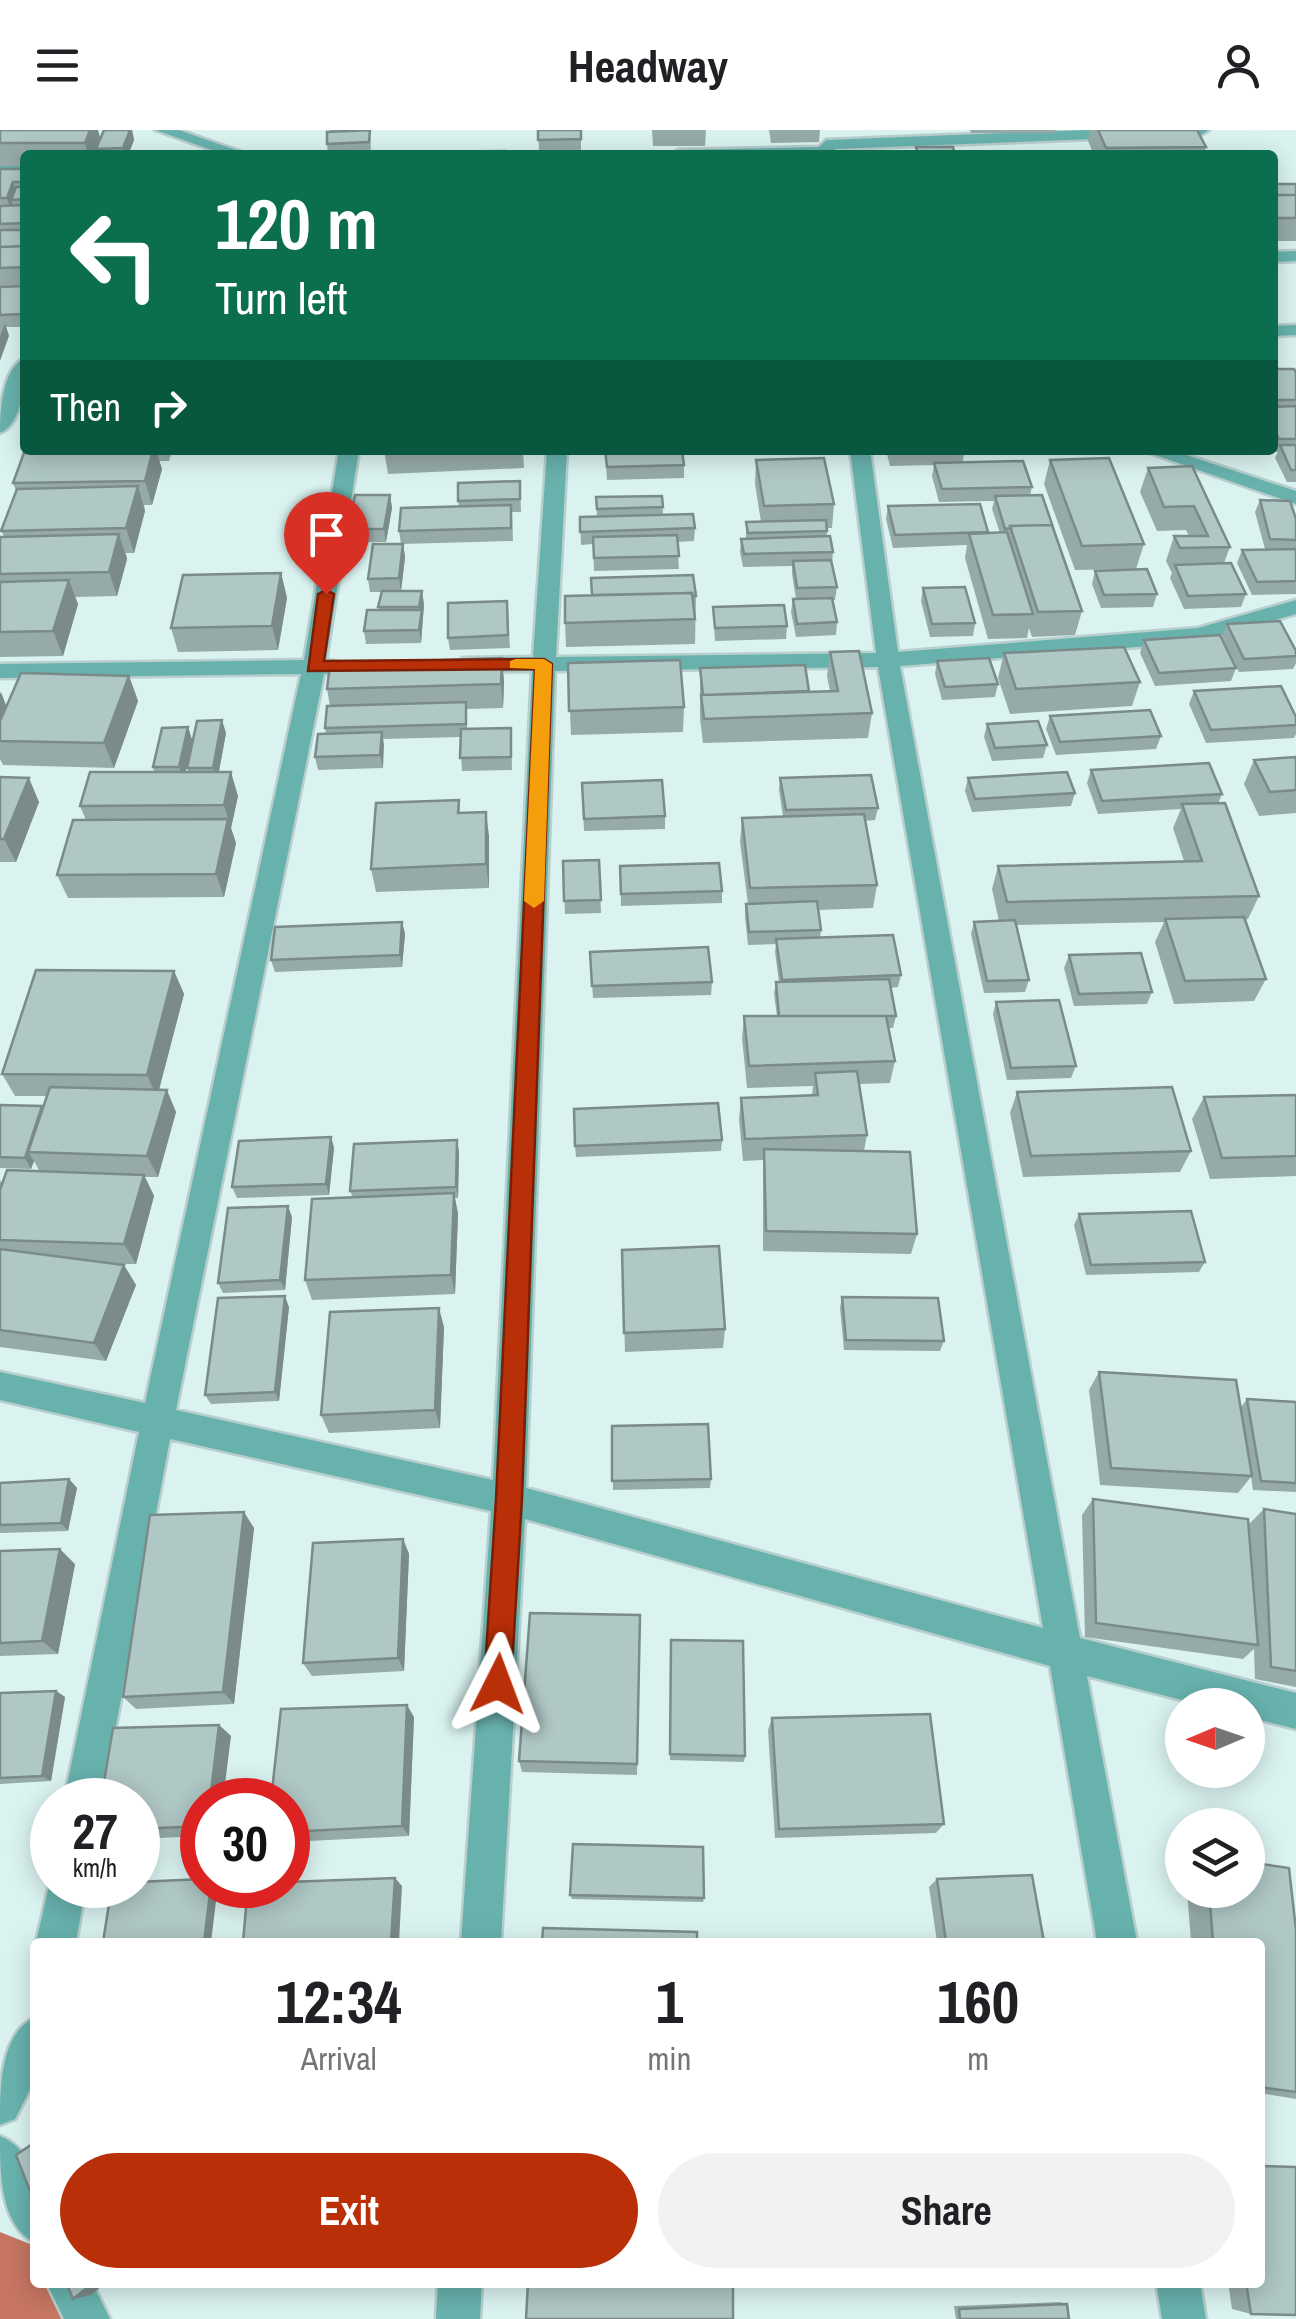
<!DOCTYPE html>
<html lang="en">
<head>
<meta charset="utf-8">
<style>
	:root { --surface:#fff; --page:#f2f2f2; --text:#202124; --muted:#757577; --accent:#b92f07 }
	body { margin:0; font-family:"Archivo Narrow",sans-serif; background:var(--page); color:var(--text); height:100vh; display:flex; flex-direction:column; font-size:38px; white-space:nowrap }
	* { box-sizing:border-box; margin:0 }
	p { font-size:32px; color:var(--muted) }
	.icon { flex:none; width:55px; height:55px; fill:none; stroke:currentColor; stroke-width:2; stroke-linecap:round; stroke-linejoin:round }
	.map { position:relative; flex:1; overflow:hidden }
	.panel { position:absolute; left:30px; top:1808px; width:1235px; height:350px; display:flex; flex-direction:column; background:var(--surface); border-radius:10px; box-shadow:0 5px 25px #0003 }
	.panel>* { flex:none }
	.guide { position:absolute; left:20px; top:20px; width:1258px; height:305px; border-radius:10px; box-shadow:0 5px 25px #0003; background:#0b6e4f; color:#fff; overflow:hidden }
	.needle { width:65px; rotate:268deg }
	.buttons { position:absolute; left:1165px; top:1558px; display:grid; gap:20px }
	.buttons a { display:grid; place-items:center; width:100px; height:100px; border-radius:50%; background:var(--surface); box-shadow:0 5px 25px #0003; font-size:50px }
	.speed { position:absolute; left:30px; top:1648px; display:flex; gap:20px; font-size:50px; font-weight:700; text-align:center }
	.speed>* { display:grid; place-content:center; width:130px; height:130px; border-radius:50%; background:var(--surface); box-shadow:0 5px 25px #0003; line-height:1 }
	.speed small { font-size:25px; font-weight:400 }
	.speed .limit { border:15px solid #d22; background:#fff; color:#111 }
	.pin { position:absolute; display:grid; place-items:center; width:85px; height:85px; color:#fff; margin:-102px -42px; border-radius:50% 50% 50% 0; rotate:-45deg; box-shadow:0 0 10px #0007 }
	.pin .icon { rotate:45deg }
	.me { position:absolute; width:110px; margin:-55px; rotate:3deg; stroke-linejoin:round; filter:drop-shadow(0 0 8px #0008) }
	.turn { display:flex; align-items:center; gap:35px; height:210px; padding:0 30px; font-size:45px }
	.turn .icon { width:130px; height:130px; stroke-width:2.5 }
	.turn b { display:block; font-size:70px; line-height:85px }
	.then { display:flex; align-items:center; height:95px; padding:0 30px; background:#0003; gap:20px; font-size:38px }
	.eta { display:flex; justify-content:space-evenly; align-items:center; height:170px; text-align:center }
	.eta b { font-size:60px; font-weight:800; line-height:70px }
	.primary-button { display:flex; gap:20px; margin-top:auto; padding:20px 30px }
	.primary-button a { flex:1; height:115px; border-radius:60px; background:var(--accent); color:#fff; font-size:40px; font-weight:800; line-height:115px; text-align:center }
	.primary-button a+a { background:var(--page); color:var(--text) }
	header { display:flex; justify-content:space-between; align-items:center; height:130px; padding:0 30px; background:var(--surface); font-size:45px; font-weight:800 }
	.map>svg:first-child { display:block }
	.lines { fill:none; stroke-linecap:round; stroke-linejoin:round }
	.canal { fill:#c67662; fill-rule:evenodd }
	.minor-casing { stroke:#b9cfcd; stroke-width:5 }
	.minor { fill:#68b2ae; fill-rule:evenodd }
	.wall { fill:#96aba9 }
	.shaded-wall { fill:#7a8b8a }
	.building { fill:#afc7c5; stroke:#7a8b8a; stroke-width:2.5 }
	.route { fill:#b92f07; stroke:#781f05; stroke-width:2.5 }
	.slow { fill:#f59e0b }
</style>
</head>
<body>
<header><svg class="icon" aria-label="menu" viewBox="0 0 24 24"><path d="M4 6h16M4 12h16M4 18h16"/></svg>Headway<svg class="icon" aria-label="person" viewBox="0 0 24 24"><circle cx="12" cy="8" r="4"/><path d="M4 21q1-7 8-7t8 7"/></svg></header>
<div class="map">
<svg width="1296" height="2189" viewBox="0 0 1296 2189">
	<rect width="100%" height="100%" fill="#daf3f1"/>
	<g class="lines">
		<path class="canal" d="M0,2102L35,2116V2152H56L71,2189H0Z"/>
		<g class="minor-casing">
			<path id="minor" d="M155,0H179L250,25H226Z
				M1086,0H1209L1201,5L835,19L836,25H670L678,20L819,17L826,10Z
				M0,34H25V44H0Z
				M1296,121V131L1272,132V122Z
				M1296,195V205L1272,206V196Z
				M25,228C25,250 23,294 0,303C0,281 2,238 25,228Z
				M339,320H359L326,530L340,532L343,537L340,542L324,544L176,1280L493,1350L532,541L463,542L452,535L463,528L533,527L547,320H567L556,527L876,523L850,320H870L898,522L1198,498L1296,470V484L1199,512L900,536L1080,1508L1296,1563V1599L1248,1587V1575H1202L1087,1546L1137,1812H1097L1050,1536L525,1389L501,1812H461L491,1381L170,1309L102,1670H64L139,1302L0,1270V1242L145,1273L301,544L0,548V534L304,530ZM878,537L1043,1498L526,1358L555,541Z
				M1141,320H1171L1296,361V374Z
				M52,1743V1755H86L76,1812H36Z
				M35,1887V1950L15,1989L0,1995C0,1957 0,1904 35,1887Z
				M0,2006C42,2023 35,2075 35,2113C0,2095 0,2044 0,2006Z
				M46,2152H92L110,2189H64Z
				M438,2152H482L480,2189H436Z
				M1156,2152H1200L1206,2189H1162Z"/>
		</g>
		<use href="#minor" class="minor"/>
	</g>
	<path class="wall" d="M0,0L100,8L104,0H132L134,10L128,25H98L97,21L95,25H25V36H0Z
		M330,0H370L371,24L328,25L327,14Z
		M538,0H581V21L539,22Z
		M652,0H706L705,16H653Z
		M769,0H820L819,12L771,13Z
		M970,0H1056L1055,3H971Z
		M1090,0H1197L1206,17L1204,25H1094L1088,11Z
		M0,39H25V197H6L9,206H0Z
		M1272,54H1296V111H1272Z
		M1272,239L1296,242V352H1287L1275,328L1278,322H1274L1272,317Z
		M25,320H172L169,331H159L162,339L152,375H144L145,381L134,423H126L127,429L117,466L75,467L78,474L63,526L0,527V407L4,406L1,401L16,361L13,353Z
		M384,320H523L524,338L388,344Z
		M605,320L684,335V348L607,350Z
		M886,320H964L963,332L1032,357L1030,366L1082,481L1075,505L1032,507L1029,498L1027,508L988,509L965,428L967,415L893,418L886,389L888,376L987,403H1000L992,379L994,371L939,372L932,346L934,335L890,336Z
		M756,330L834,374L832,398H827V406L833,422L832,433L837,457L835,470H833L837,492L836,505L796,507L791,482L793,469H796L792,444V436L743,437L740,422L741,409H746V392H761L755,354Z
		M1050,330L1144,414L1136,439L1075,440L1044,354Z
		M1192,336L1230,417L1224,433L1246,464L1241,477L1184,479L1170,448L1172,443L1166,431L1174,406H1189L1186,400L1157,401L1140,362L1148,338Z
		M520,351L521,382H512L513,411L401,414L399,401L459,376L458,371Z
		M390,365L392,378L386,412H351L348,399Z
		M662,366L663,385L695,398L694,411L677,412L679,439L594,441L593,414L581,415L580,387H597L596,367Z
		M1260,370L1296,389V464L1252,465L1237,433L1242,420L1265,419L1255,382Z
		M403,414L405,427L401,461L424,474L421,513L366,514L364,501L379,480L381,462H370L368,449Z
		M1095,441L1157,464L1153,477L1101,478L1092,454Z
		M281,443L287,468L278,520L178,522L171,498Z
		M923,458L975,493L973,506L930,507L921,471Z
		M591,465L696,466L695,514L566,517L565,493Z
		M507,471L510,518L450,520L448,508Z
		M713,477L787,496L786,509L715,511Z
		M1227,494L1296,521V533L1293,539L1239,542L1222,507Z
		M1144,510L1236,538L1231,551L1155,556L1140,523Z
		M830,522L872,583L868,608L703,613L700,589V538L809,561H830L827,546Z
		M1004,523L1140,552L1132,576L1010,584L998,548Z
		M502,528L504,552L503,578L467,579V599L511,598L512,640L462,641L460,607L383,609V638L318,640L315,627L326,604L325,598L330,576L327,559Z
		M937,531L998,554L995,567L942,570L935,544Z
		M568,533L684,577L683,602L571,605Z
		M129,546L138,571L114,638L3,635L0,629V591Z
		M1194,561L1296,587V604L1294,608L1206,613L1189,574Z
		M1050,586L1161,606L1156,619L1056,625L1046,599Z
		M987,594L1047,615L1043,628L992,631L984,607Z
		M188,597L192,610L185,642H188L187,638L226,603L219,642L238,666L231,698L236,713L224,767L68,768L57,745L86,690L80,676L154,642L153,637Z
		M1296,627V683L1259,686L1244,654L1254,630Z
		M1091,640L1222,664L1218,674L1259,766L1248,789L1245,790L1266,849L1254,871L1174,874L1155,812L1164,792L1016,795L1029,850L1025,862L984,863L971,804L974,792L999,791L992,759L998,736L1184,731L1173,698L1181,679L1098,684L1087,653Z
		M0,647L39,672L16,732H0Z
		M780,648L878,678L875,690L865,691L877,755L873,778L818,780L821,800L820,808L901,845L898,857L891,858L896,886L893,898H888L895,931L890,953L859,954L867,1005L864,1021L917,1104L911,1124L763,1121V1030L743,1031L739,989L741,968L812,965L813,956L747,958L742,908L744,886H777L774,864L776,852H779L775,822L776,814L748,815L745,786L746,774H748L740,712L742,688L783,687L779,660Z
		M968,648L1075,663L1071,676L972,682L965,661Z
		M582,653L665,686V699L584,701Z
		M459,670L460,683L489,706V758L376,762L371,739Z
		M599,730L601,783L565,784L563,731Z
		M620,736L722,761V773L621,776Z
		M402,792L405,804L402,837L275,842L271,830Z
		M590,822L712,852L711,865L593,868Z
		M1069,825L1152,862L1147,874L1074,876L1064,838Z
		M174,841L184,864L159,960L176,982L158,1047H145L154,1066L136,1134H115L124,1135L136,1155L106,1231L0,1217V1050L2,1053L40,1042L34,1031L31,1039L0,1038V975L43,978L47,966H15L2,944Z
		M996,872L1076,936L1071,948L1007,950L993,884Z
		M1017,962L1191,1021L1180,1042L1023,1047L1010,983Z
		M1296,965V1046L1210,1049L1192,989L1204,967Z
		M331,1007L334,1018L329,1065L237,1068L232,1057Z
		M722,1010L721,1021L576,1027L575,1016Z
		M459,1021L458,1068H455L458,1084L455,1164L312,1170L305,1150L353,1068L350,1061Z
		M1079,1084L1205,1132L1199,1142L1086,1145L1074,1095Z
		M292,1087L285,1160L223,1163L218,1153Z
		M622,1120L725,1199L723,1218L625,1222Z
		M842,1167L944,1211L940,1221L844,1220L840,1178Z
		M289,1177L279,1271L211,1274L205,1265Z
		M444,1197L440,1298L329,1303L321,1285Z
		M1099,1242L1241,1277L1247,1269L1296,1272V1362L1253,1360L1251,1347L1238,1363L1100,1355L1089,1260Z
		M612,1296L711,1349L710,1358L613,1360Z
		M69,1349L77,1358L68,1401L0,1403V1353Z
		M1093,1369L1251,1425L1249,1394L1264,1379L1296,1384V1557L1255,1549L1254,1519L1243,1529L1085,1507L1082,1385Z
		M254,1398L234,1574L136,1579L123,1567Z
		M403,1409L409,1424L404,1541L312,1546L303,1533Z
		M0,1421L75,1434L58,1524L0,1526Z
		M640,1485L637,1645L522,1642L519,1631Z
		M671,1510L745,1626L744,1632L670,1630Z
		M56,1561L65,1567L51,1651L0,1654V1563Z
		M414,1587L409,1706L288,1712V1670Z
		M772,1588L944,1694L936,1703L775,1708L768,1600Z
		M219,1595L231,1606L202,1670V1706L138,1709V1670Z
		M937,1749L1044,1812H937L929,1757Z
		M1187,1760H1248L1296,1800V1969L1260,1963V1812H1191Z
		M570,1765L704,1768L703,1772L572,1769Z
		M1228,2152H1260L1251,2184L1232,2179Z
		M1060,2172L1067,2174L1069,2189H956L954,2176Z"/>
	<path class="shaded-wall" d="M90,0H98L101,11L95,25H88L85,13Z
		M130,0H132L134,10L128,25H125L123,18Z
		M13,52L17,65L11,70L13,76L11,80L7,68Z
		M5,193L9,206L0,231V206Z
		M153,320H156L162,339L152,375L145,351Z
		M138,356L145,381L134,423L126,398Z
		M390,365L392,378L386,412L384,399Z
		M119,404L127,429L117,466L109,442Z
		M403,414L405,427L401,461L399,448Z
		M281,443L287,468L278,520L272,496Z
		M69,450L78,474L63,526L53,501Z
		M422,461L424,474L421,513L419,500L421,487L419,477Z
		M502,528L504,552L503,578L501,554Z
		M129,546L138,571L114,638L104,613Z
		M1,562L6,575L0,590V564Z
		M222,590L226,603L217,651L213,638Z
		M188,597L192,610L184,649L179,637Z
		M382,602L384,615L383,638L380,625Z
		M231,642L238,666L231,698L236,713L224,767L216,744L228,689L224,675Z
		M29,648L39,672L16,732L4,709Z
		M486,682L489,706V758L486,734Z
		M402,792L405,804L402,837L400,825Z
		M174,841L184,864L157,967L147,945Z
		M167,960L176,982L158,1047L147,1026Z
		M42,976L48,987L28,1022L34,1031L31,1039L25,1028Z
		M331,1007L334,1018L329,1065L326,1054Z
		M457,1010L459,1021L458,1068L456,1057Z
		M144,1045L154,1066L136,1134L124,1114Z
		M454,1063L458,1084L455,1164L451,1145Z
		M288,1076L292,1087L285,1160L280,1150Z
		M124,1135L136,1155L106,1231L94,1213Z
		M285,1166L289,1177L279,1271L275,1262Z
		M439,1178L444,1197L440,1298L435,1280Z
		M69,1349L77,1358L68,1401L61,1393Z
		M244,1382L254,1398L234,1574L223,1562Z
		M403,1409L409,1424L404,1541L398,1528Z
		M60,1419L75,1434L58,1524L42,1511Z
		M56,1561L65,1567L51,1651L42,1646Z
		M407,1575L414,1587L409,1706L402,1696Z
		M219,1595L231,1606L223,1670H210Z
		M395,1748L402,1756L399,1812H391Z
		M211,1755H218L211,1812H204Z
		M94,2152H107L91,2165L73,2169Z"/>
	<path class="building" d="M0,0H90L85,13H0Z
		M104,0H130L123,18L96,19Z
		M370,0L369,12L327,14V2Z
		M538,0H581V9L538,10Z
		M1098,0H1197L1206,17L1106,18Z
		M916,17H953L955,25H918Z
		M505,21V25H387V22Z
		M0,39H25V52H13L7,68H0Z
		M1272,54H1296V65H1272Z
		M16,57H25V69L11,70Z
		M1272,65H1296V88H1272Z
		M25,75V93L0,94V76Z
		M0,100H25V116L0,117Z
		M25,116V137L0,138V117Z
		M25,156V176L22,184L0,185V157Z
		M1272,239H1294L1296,242V270H1272Z
		M1296,276V309H1279L1272,295V277Z
		M1280,315H1296V340H1291Z
		M25,320H153L145,351L13,353Z
		M605,320H682L684,335L607,337Z
		M891,320H964L965,321L892,323Z
		M824,328L834,374L764,376L756,330Z
		M1109,328L1144,414L1082,416L1050,330Z
		M1023,331L1032,357L942,359L934,333Z
		M1192,336L1230,417L1180,418L1174,406H1208L1194,376L1164,377L1148,338Z
		M520,351V369L458,371V353Z
		M138,356L126,398L1,401L17,359Z
		M355,365H390L384,399H348Z
		M1042,365L1053,397L1052,395L1010,396L1011,398L1005,399L995,366Z
		M662,366L663,377L597,379L596,367Z
		M1260,370L1290,371L1296,389V410L1270,409Z
		M980,374L988,402L895,405L888,376Z
		M511,375V398L399,401L401,378Z
		M693,384L695,398L580,402V387Z
		M826,390L827,401L748,403L746,392Z
		M1052,395L1082,481L1038,482L1010,396Z
		M1007,402L1033,484L993,485L969,404Z
		M119,404L109,442L0,444V407Z
		M677,405L679,426L594,428L593,407Z
		M830,406L833,422L744,424L741,409Z
		M373,414H403L399,448L368,449Z
		M1296,419V451L1257,452L1242,420Z
		M831,430L837,457L797,458L793,431Z
		M1231,433L1246,464L1188,466L1175,435Z
		M1147,439L1157,464L1104,465L1095,441Z
		M281,443L272,496L171,498L183,445Z
		M693,445L696,466H693L692,463L592,465L591,448Z
		M69,450L53,501L0,502V452Z
		M965,457L975,493L932,494L923,458Z
		M382,461H422L419,477H378Z
		M692,463L695,489L565,493V466Z
		M832,468L837,492L797,494L793,469Z
		M507,471L508,505L448,508V473Z
		M784,475L787,496L715,498L713,477Z
		M367,480H422L419,500L364,501Z
		M1280,491L1296,521V526L1244,529L1227,494Z
		M1220,505L1236,538L1159,543L1144,510Z
		M1124,517L1140,552L1016,559L1004,523Z
		M859,521L872,583L704,589L701,565L838,561L830,522Z
		M502,528L501,554L327,559L330,534Z
		M989,528L998,554L945,557L937,531Z
		M680,530L684,577L569,581L568,533Z
		M805,535L809,561L703,565L700,538Z
		M21,543L129,546L104,613L0,611V591Z
		M1281,556L1296,587V595L1211,600L1194,561Z
		M466,572V594L325,598L327,576Z
		M1150,580L1161,606L1060,612L1050,586Z
		M222,590L213,638H187L197,591Z
		M1038,591L1047,615L995,618L987,594Z
		M188,597L179,637H153L162,598Z
		M511,598V627L460,628L461,599Z
		M382,602L380,625L315,627L318,604Z
		M1296,627V660L1270,662L1254,630Z
		M1209,633L1222,664L1102,671L1091,640Z
		M90,642H231L224,675L80,676Z
		M1067,642L1075,663L975,669L968,648Z
		M871,645L878,678L786,680L780,648Z
		M0,647L29,648L4,709H0Z
		M662,650L665,686L584,689L582,653Z
		M459,670L458,683L486,682V734L371,739L376,673Z
		M1225,673L1259,766L1007,772L998,736L1202,731L1182,674Z
		M864,684L877,755L750,758L742,688Z
		M228,689L216,744L57,745L73,690Z
		M599,730L601,770L564,771L563,731Z
		M719,733L722,761L621,764L620,736Z
		M817,771L821,800L749,802L746,774Z
		M1244,787L1266,849L1185,851L1165,789Z
		M1015,790L1029,850L987,851L974,792Z
		M402,792L400,825L271,830L275,797Z
		M893,805L901,845L782,850L776,809Z
		M708,817L712,852L592,856L590,822Z
		M1141,823L1152,862L1079,864L1069,825Z
		M36,840L174,841L147,945L2,944Z
		M889,849L896,886H779L776,852Z
		M1059,870L1076,936L1011,938L996,872Z
		M744,886H886L895,931L749,936Z
		M857,941L867,1005L745,1009L741,968L818,965L815,943Z
		M50,957L167,960L147,1026L28,1022Z
		M1172,957L1191,1021L1031,1026L1017,962Z
		M1296,965V1026L1222,1028L1204,967Z
		M718,973L722,1010L575,1016L574,979Z
		M0,975L42,976L25,1028L0,1027Z
		M331,1007L326,1054L232,1057L239,1011Z
		M457,1010L456,1057L350,1061L354,1014Z
		M764,1019L910,1022L917,1104L766,1101Z
		M7,1040L144,1045L124,1114L0,1110V1060Z
		M454,1063L451,1145L305,1150L312,1069Z
		M288,1076L280,1150L218,1153L228,1078Z
		M1191,1081L1205,1132L1091,1135L1079,1084Z
		M719,1116L725,1199L624,1203L622,1120Z
		M0,1119L124,1135L94,1213L0,1200Z
		M285,1166L275,1262L205,1265L218,1168Z
		M842,1167L938,1168L944,1211L846,1210Z
		M439,1178L435,1280L321,1285L330,1182Z
		M1099,1242L1236,1250L1252,1346L1111,1338Z
		M1247,1269L1296,1272V1353L1261,1351Z
		M708,1294L711,1349L612,1351V1296Z
		M69,1349L61,1393L0,1395V1353Z
		M1093,1369L1248,1389L1258,1515L1096,1493Z
		M1264,1379L1296,1384V1541L1271,1537Z
		M244,1382L223,1562L123,1567L150,1385Z
		M403,1409L398,1528L303,1533L313,1413Z
		M60,1419L42,1511L0,1513V1421Z
		M530,1483L640,1485L637,1634L519,1631Z
		M671,1510L743,1511L745,1626L670,1624Z
		M56,1561L42,1646L0,1648V1563Z
		M407,1575L402,1696L288,1702V1670H271L281,1579Z
		M930,1584L944,1694L779,1699L772,1588Z
		M219,1595L210,1670H202V1696L138,1699V1670H101L113,1598Z
		M573,1714L703,1717L704,1768L570,1765Z
		M1248,1732L1289,1738L1296,1800V1962L1260,1957V1812H1213L1209,1760H1248Z
		M1032,1745L1044,1812H946L937,1749Z
		M395,1748L391,1812H243L248,1755H288V1752Z
		M202,1749V1755H211L204,1812H103L112,1755H138V1752Z
		M543,1798L697,1802V1812H542Z
		M35,2012V2074L16,2025Z
		M1260,2036L1296,2037V2185L1251,2184L1246,2152H1260Z
		M66,2152H94L73,2169Z
		M528,2152H733V2189H526Z
		M1005,2152H1076V2154L1005,2153Z
		M1067,2174L1069,2189H960L959,2179Z"/>
	<path class="route" d="M326,460L334,464L324,531L544,529L552,534L522,1369L511,1554L507,1564L498,1568L488,1564L484,1554L496,1369L535,539L308,541L318,464Z"/>
	<path class="slow" d="M516,529H544L552,534L544,771L534,778L524,771L535,539L510,538V531Z"/>
</svg>
<div class="buttons">
<a><svg class="needle" viewBox="-14 -14 28 28"><path d="M0-13l5 13h-10z" fill="#e53935"/><path d="M0 13l5-13h-10z" fill="#757577"/></svg></a>
<a><svg class="icon" aria-label="layers" viewBox="0 0 24 24"><path d="M12 4l9 5-9 5-9-5zM3 14l9 5 9-5"/></svg></a>
</div>
<div class="speed"><div>27<small>km/h</small></div><div class="limit">30</div></div>
<div class="pin" style="left:326px;top:464px;background:#d93025"><svg class="icon" aria-label="arrive" viewBox="0 0 24 24"><path d="M6 21V4h12l-3 4 3 4H6"/></svg></div>
<svg class="me" style="left:498px;top:1554px" viewBox="-20 -20 40 40"><path d="M0-17L14 15 0 8-14 15z" fill="#b92f07" stroke="#fff" stroke-width="4"/></svg>
<div class="guide">
<div class="turn"><svg class="icon" aria-label="left" viewBox="0 0 24 24"><path d="M17 20v-9H6M10 6l-5 5 5 5"/></svg><div><b>120 m</b>Turn left</div></div>
<div class="then">Then<svg class="icon" aria-label="right" viewBox="0 0 24 24"><path d="M7 20v-9h11M14 6l5 5-5 5"/></svg></div>
</div>
<section class="panel">
<div class="eta">
<div><b>12:34</b><p>Arrival</p></div>
<div><b>1</b><p>min</p></div>
<div><b>160</b><p>m</p></div>
</div>
<div class="primary-button"><a>Exit</a><a>Share</a></div>
</section>
</div>
</body>
</html>
